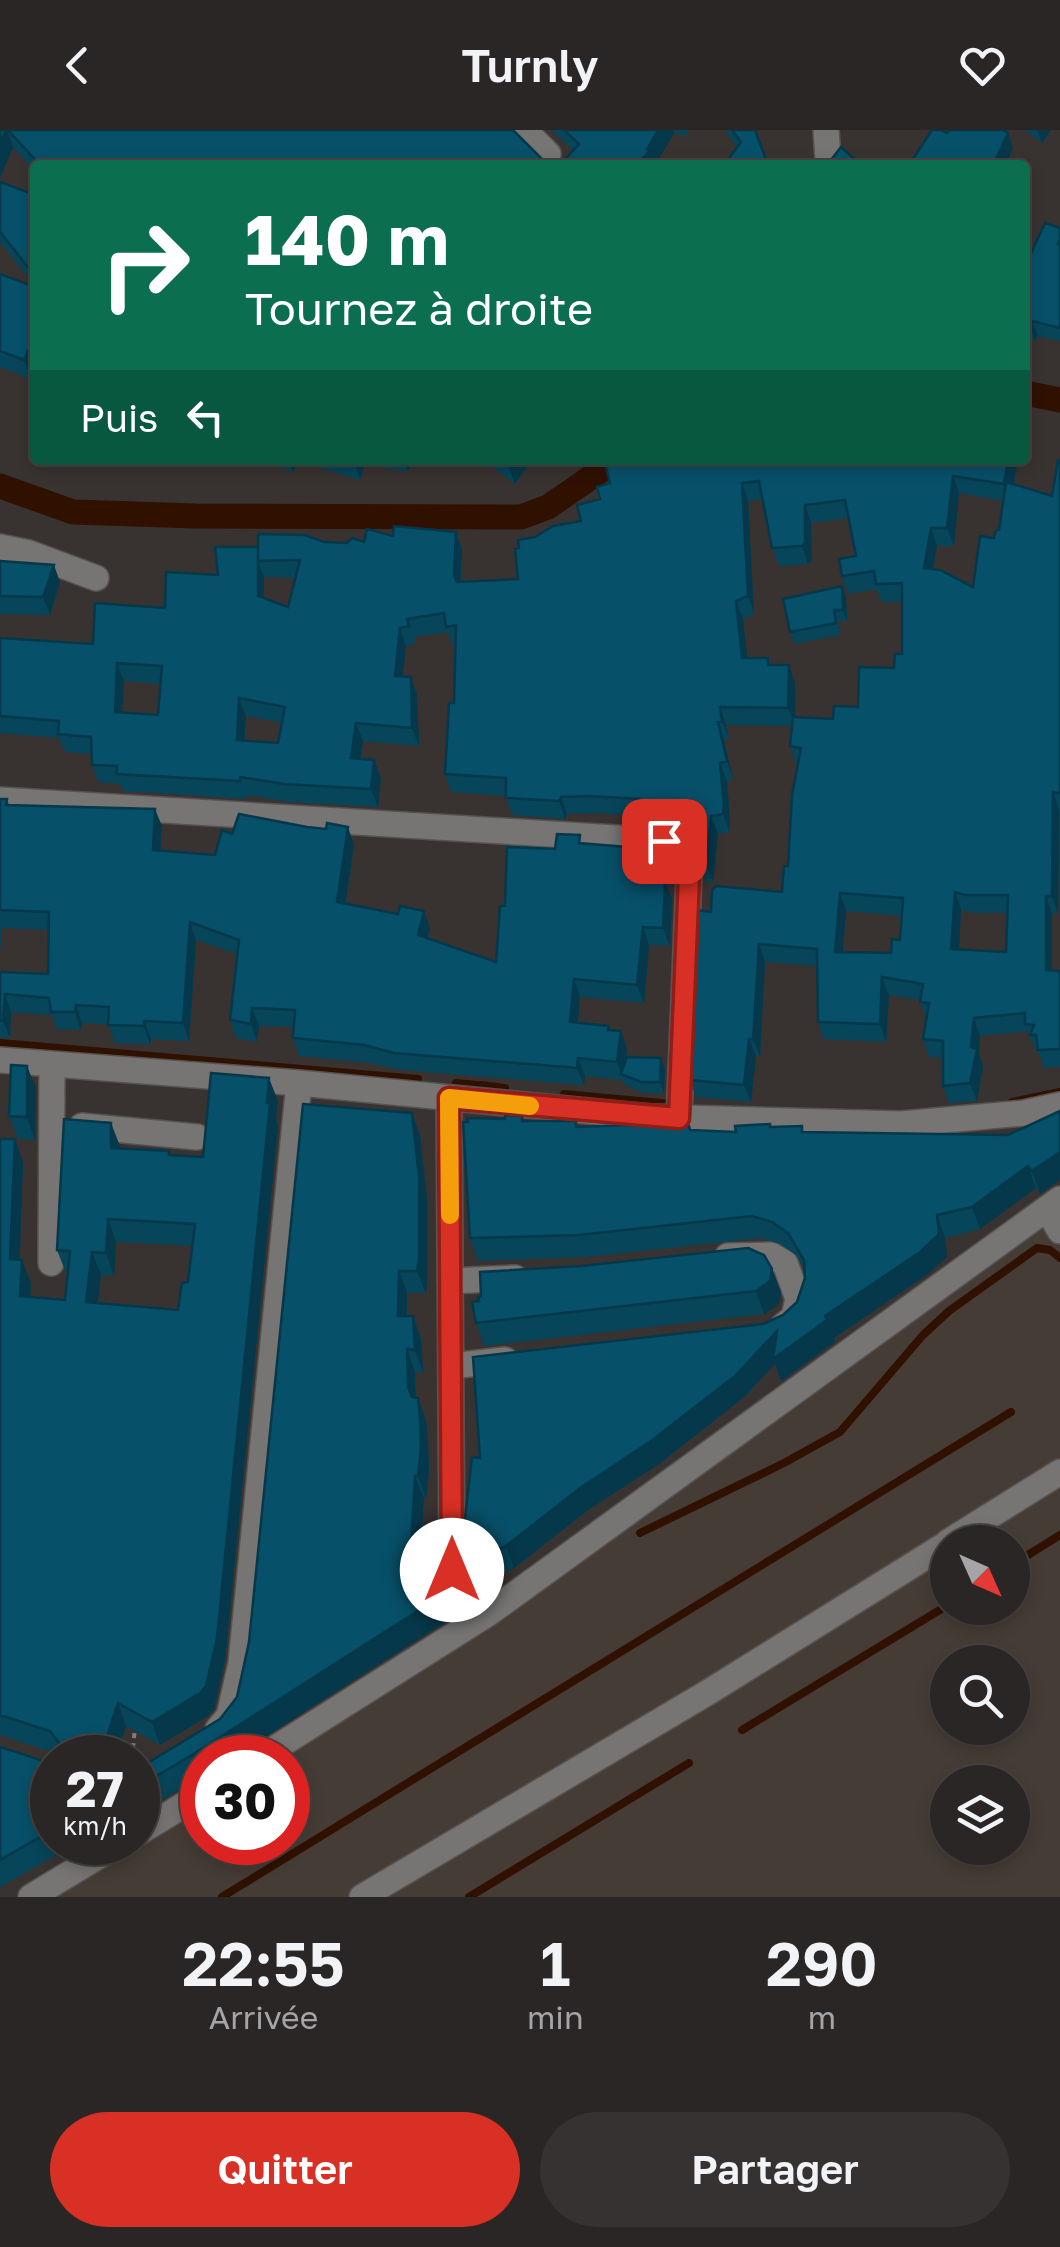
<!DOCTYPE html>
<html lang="fr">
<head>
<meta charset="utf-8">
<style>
	:root { --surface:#2a2625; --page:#363232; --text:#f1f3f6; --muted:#a5a5a7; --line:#464342; --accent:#d93025 }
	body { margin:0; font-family:"Golos Text",sans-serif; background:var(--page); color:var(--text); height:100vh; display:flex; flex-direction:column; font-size:38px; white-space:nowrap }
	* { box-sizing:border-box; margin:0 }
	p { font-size:32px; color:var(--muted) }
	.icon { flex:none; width:55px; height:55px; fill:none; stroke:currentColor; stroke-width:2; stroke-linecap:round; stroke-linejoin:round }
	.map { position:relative; height:1767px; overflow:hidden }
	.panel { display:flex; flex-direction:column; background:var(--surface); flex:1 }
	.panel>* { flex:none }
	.top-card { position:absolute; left:30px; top:30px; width:1000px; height:305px; border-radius:10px; box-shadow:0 5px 15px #0003,0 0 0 2px var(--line); background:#0b6e4f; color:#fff; overflow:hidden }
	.needle { width:65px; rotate:135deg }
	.controls { position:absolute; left:930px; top:1395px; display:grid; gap:20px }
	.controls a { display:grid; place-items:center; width:100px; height:100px; border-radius:50%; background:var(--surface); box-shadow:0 5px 15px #0003,0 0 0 2px var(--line); font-size:50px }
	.speed { position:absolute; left:30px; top:1605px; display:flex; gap:20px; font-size:50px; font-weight:700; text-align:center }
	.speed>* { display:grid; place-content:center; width:130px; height:130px; border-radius:50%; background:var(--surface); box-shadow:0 5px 15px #0003,0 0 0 2px var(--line); line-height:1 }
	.speed small { font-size:25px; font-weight:400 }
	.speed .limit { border:15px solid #d22; background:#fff; color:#111 }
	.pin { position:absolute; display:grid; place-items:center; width:85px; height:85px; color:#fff; margin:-42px; border-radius:20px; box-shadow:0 5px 15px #0006 }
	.me { position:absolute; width:110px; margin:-55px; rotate:0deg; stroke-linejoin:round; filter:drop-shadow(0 0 8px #0008) }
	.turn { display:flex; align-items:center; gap:35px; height:210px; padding:0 50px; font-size:45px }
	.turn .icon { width:130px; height:130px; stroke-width:2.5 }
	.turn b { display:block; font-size:70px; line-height:85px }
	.then { display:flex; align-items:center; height:95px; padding:0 50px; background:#0003; gap:20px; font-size:38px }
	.eta { display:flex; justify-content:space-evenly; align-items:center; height:170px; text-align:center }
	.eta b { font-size:60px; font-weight:600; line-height:70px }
	.cta { display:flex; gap:20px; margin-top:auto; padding:20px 50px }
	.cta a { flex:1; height:115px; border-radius:60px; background:var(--accent); color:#fff; font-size:40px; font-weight:600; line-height:115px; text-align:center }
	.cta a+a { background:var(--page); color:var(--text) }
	header { display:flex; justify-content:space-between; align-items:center; height:130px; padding:0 50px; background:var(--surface); font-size:45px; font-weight:600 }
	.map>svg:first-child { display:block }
	.built { fill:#463c36; fill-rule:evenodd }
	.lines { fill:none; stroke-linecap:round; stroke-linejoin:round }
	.stream { stroke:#301100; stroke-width:8 }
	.canal { stroke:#301100; stroke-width:25 }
	.minor-casing { stroke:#565250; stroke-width:28 }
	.path { stroke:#817d7b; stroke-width:4; stroke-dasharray:5 5; stroke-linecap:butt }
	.minor { stroke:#777574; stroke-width:25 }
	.wall { fill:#06455a; fill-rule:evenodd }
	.shaded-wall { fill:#05384a }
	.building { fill:#075069; stroke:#05384a; stroke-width:2.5; fill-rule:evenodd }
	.route-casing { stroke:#8d1f18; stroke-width:25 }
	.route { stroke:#d93025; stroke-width:18 }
	.slow { stroke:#f59e0b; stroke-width:18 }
</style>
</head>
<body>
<header><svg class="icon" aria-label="back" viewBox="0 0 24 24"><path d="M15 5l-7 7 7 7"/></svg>Turnly<svg class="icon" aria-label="heart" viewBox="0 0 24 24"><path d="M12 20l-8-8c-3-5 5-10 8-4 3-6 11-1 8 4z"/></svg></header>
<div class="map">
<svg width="1060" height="1767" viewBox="0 0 1060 1767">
	<rect width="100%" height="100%" fill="#383331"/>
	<path class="built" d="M1060,1078V1767H39L202,1668V1712H288V1628L269,1627ZM948,1412H1012V1478H948ZM948,1532H1012V1598H948ZM948,1652H1012V1718H948Z"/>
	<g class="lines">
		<path class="stream" d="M0,913L418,949
			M456,953L477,955
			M481,955L505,958
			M564,964L672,974
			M1012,972L1060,962
			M640,1403L784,1333L840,1302L923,1205L949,1181L1037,1118L1050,1120L1060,1128
			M1012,1435L1060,1405
			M742,1600L948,1475
			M222,1767L1011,1282
			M469,1767L689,1633"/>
		<path class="canal" d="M1025,263L1060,270
			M0,356L73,382L196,386L521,387L548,377L616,330"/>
		<g class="minor-casing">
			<path id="minor" d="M524,0L548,24
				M826,0L828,29
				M0,417L29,423L96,448
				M0,670L664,711C679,717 685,732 689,747L679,988
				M0,930L299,953L649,987L901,994L1024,983L1060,975
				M449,969L452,1440
				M82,996L197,1007
				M1047,1079L1060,1101
				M728,1126L771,1125L785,1133L798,1169L794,1187L783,1196
				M51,1133L52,934
				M450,1151L515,1148
				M451,1236L505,1230
				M948,1412L1060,1342
				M218,1599L229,1586L241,1533L299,953
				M260,1628L489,1483L1060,1069
				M138,1703L202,1664
				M31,1767L122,1712
				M362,1767L707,1563L948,1413"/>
		</g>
		<path class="path" d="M132,1628L135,1597"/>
		<use href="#minor" class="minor"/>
	</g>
	<path class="wall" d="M0,0H513L548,35H35V41L13,17L0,48Z
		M551,0H689L685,7L675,2L655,35H560L573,20Z
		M725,0H755L737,17Z
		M1025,0H1051L1042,13Z
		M0,52L35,65V156L0,112Z
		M1060,98V211L1038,206L1035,211L1025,206V131L1027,132Z
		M0,144L35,157V240L31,249L0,237Z
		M261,330H411L408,342L365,335L360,350L297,331L293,342Z
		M461,330H482L479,337Z
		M483,330H527L529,334L515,354Z
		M1060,330V680L1058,784H1052V840L1060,841V937L1044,938L1039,923H1037L1027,901L980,906L979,924L983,936L977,971L949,973L943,956V928L929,927L923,909L926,889L920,870L889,865L886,912L824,909L818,892L817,836L765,832L760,926H756L751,972L696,967L690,950L711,782L782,762L788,736L798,634H796L790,616L792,596L726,595L729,608L724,610L733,649L727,651L730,692L729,702L718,704L713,752H706L700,734L694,697L645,694L643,686L595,683L567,684L565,689L512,685L506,666L451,662L445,644L454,573L456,514H452L448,502L414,507L415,514L406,516L403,546L417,565L419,616L363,611L360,629L374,630L381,648L378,677L290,672L247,665L246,669L123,661L120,654L98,652L92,635V624L65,622L59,608L0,603V508L93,514L165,478L218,445L258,417L324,412H364L393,406L456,402L462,419L461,451L518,449L519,418L535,407L581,391L600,369L597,357L1017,335L1014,354L1052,366ZM959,363L1003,371L999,400L994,408L973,457L933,439L937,416H954ZM763,369L772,418L779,436L808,434L812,431L811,393L848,388L856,426L842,446L848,464L877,459L882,472L902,471V524L894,538L858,577L833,589L795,587V553L771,535L768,528H747L743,489L754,484L748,371ZM264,447L296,448L288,477L264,468ZM124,551L161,554L158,585L122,582ZM246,586L282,593L278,613L244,611ZM961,779L972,783H1008L1006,822L959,820ZM846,781L902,786L900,810L891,823L843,822Z
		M0,431L60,452L50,485L0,484Z
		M842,456L846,467L847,491H838L840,505L794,514L790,502Z
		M0,669H7L9,675L162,696L160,721L215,725L232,704L354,715L346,774L430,798L428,808L496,832L505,776L555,719L583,713L662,720L669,738L672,753L667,755L672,769L670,816L649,815L644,873L580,867L578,893L621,901L627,919L626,927L661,928L665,939L664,963H645L625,955L623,950L585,946L584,955L401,940L371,933L299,926L293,908L294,897L259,896L257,912L236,908L230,890L237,824L196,810L189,911L151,909L150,914L115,913L108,894L82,893L81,900L57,899L52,885L11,882L10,908H0V842L48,844L49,800L2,798L0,823Z
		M36,958L35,1010L18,1009L9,986Z
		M278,971L276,989L278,996L225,1530L214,1579L208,1586L160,1615L126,1596L116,1628H55L57,1624L0,1605V1009H15L23,1032L19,1130L31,1153L30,1167L65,1170L68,1143H66L57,1120L120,1016V1019L203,1027ZM116,1112L192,1116L188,1152L178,1180L97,1173L101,1145L114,1146Z
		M1060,981L1040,1064L1036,1058L980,1099L945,1108L947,1127L928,1144L834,1208L835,1212L781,1251L775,1234L743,1268L659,1334L588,1380L514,1438L474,1457L466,1435L469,1412L464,1397L480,1328L783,1185L797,1172L805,1148V1140L796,1125L780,1114L760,1108L587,1127L478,1131L470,1108L505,989L578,997L691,1000L736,1002L771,997L804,1002L1008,1005Z
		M412,983L420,1006L427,1070V1152L426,1163H407V1186H413L421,1209L423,1242H415V1268H418L426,1290L428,1312L429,1340L426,1369L424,1368L418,1460L475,1473L202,1646L138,1684V1639L220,1589L237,1567Z
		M581,1136L781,1162L779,1174L764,1184L484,1216L476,1193L479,1171Z
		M0,1617L46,1632L52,1629V1712H79L0,1757Z"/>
	<path class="shaded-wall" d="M6,0H7L13,17L0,48V13Z
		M658,0H674L675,2L655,35H637Z
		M1037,0H1051L1042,13Z
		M1008,3L1013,18L1006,35H993Z
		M1032,191L1038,206L1035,211L1030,196Z
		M35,205V240L31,249L24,230Z
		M289,330L297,331L293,342Z
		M354,330H363L365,335L360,350Z
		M404,330H411L408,342Z
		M511,330H527L529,334L515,354L508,335Z
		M1007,330H1015L1017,335L1010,372L1004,354Z
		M953,346L959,363L954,416L947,398Z
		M742,353L748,371L754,484L748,466Z
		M805,375L811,393L812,431L808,434L802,416Z
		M931,398L937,416L930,455L924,438Z
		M456,402L462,419L460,461L454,444Z
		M258,431L264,447V483L258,466Z
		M54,435L60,452L50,485L43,467Z
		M842,456L846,467L847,491L843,480Z
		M736,471L743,489L749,546L742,528Z
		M400,498L406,516L401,563L395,546Z
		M117,533L124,551L121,600L115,582Z
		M789,535L795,553V596L788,578Z
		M411,547L417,565L419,616L412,598Z
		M239,568L246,586L243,628L237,610Z
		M720,577L726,595L729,608L722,591Z
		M718,592L724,610L733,649L727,631Z
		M356,593L363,611L358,646L351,628Z
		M374,630L381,648L378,677L371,659Z
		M720,633L727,651L730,692L729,702L723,684Z
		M1053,662L1059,680L1058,784L1052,766Z
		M561,667L567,684L565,689L559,671Z
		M155,679L162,696L159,738L153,720Z
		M711,686L718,704L713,752L706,734Z
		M348,697L354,715L343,790L337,772Z
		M662,720L669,738L672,753L665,736Z
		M665,752L672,769L670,816L663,798Z
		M955,762L961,779L958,837L951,819Z
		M840,763L846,781L841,840L835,822Z
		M1046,766L1052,784V858L1046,840Z
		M424,781L430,798L424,822L418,805Z
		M190,792L196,810L189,911L183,893Z
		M643,797L649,815L644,873L637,855Z
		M759,814L765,832L760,926L753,909Z
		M882,847L889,865L886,912L880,894Z
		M574,849L580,867L576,909L570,892Z
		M5,864L11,882L10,908L3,891Z
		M76,875L82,893L81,900L75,882Z
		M252,878L259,896L257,912L251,894Z
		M974,888L980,906L979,924L983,936L977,971L970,953Z
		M144,891L151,909L150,914L144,896Z
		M621,901L627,919L624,945L621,944L623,950L617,932Z
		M749,909L756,926L751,972L744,955Z
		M578,928L585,946L584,955L577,938Z
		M661,928L665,939L664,963L660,952Z
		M27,936L36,958L35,1010L27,987Z
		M269,948L278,971L276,989L278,996L225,1530L214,1579L208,1586L160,1615L152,1592L267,973Z
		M412,983L420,1006L427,1070V1152L426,1163L417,1141Z
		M111,993L120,1016L119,1041L111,1018Z
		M15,1009L23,1032L19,1151L10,1129Z
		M1060,1022V1050L1040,1064L1032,1041Z
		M1028,1036L1036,1058L980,1099L972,1077Z
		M937,1085L945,1108L947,1127L928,1144L834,1208L835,1212L781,1251L775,1234L743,1268L659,1334L588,1380L514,1438L506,1416L777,1201L825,1186Z
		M108,1089L116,1112L114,1146L106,1123Z
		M92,1122L101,1145L95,1195L86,1172Z
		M22,1130L31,1153L29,1189L20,1166Z
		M772,1139L781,1162L779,1174L764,1184L756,1161Z
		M399,1141L407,1163L406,1209L398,1186Z
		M413,1186L421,1209L423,1242L415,1220Z
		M407,1219L415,1242L416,1280L408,1257Z
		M418,1268L426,1290L428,1312L429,1340L426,1369L418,1346Z
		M415,1346L424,1368L416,1482L466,1450L475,1473L232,1628H202V1646L200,1648L192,1625L408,1465Z
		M118,1573L126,1596L116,1628H100Z"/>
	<path class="building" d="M0,0H6L0,13Z
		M8,0H513L548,35H40Z
		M564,0H658L647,19L649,21L637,35H560L579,14Z
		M732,0H755L768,35H724L741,12Z
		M932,0H941L947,3L949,0H1003L1008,3L993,35H909Z
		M841,17L861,35H827Z
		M0,52L35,65V146L0,102Z
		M1045,93L1060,98V109L1058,114H1060V198L1032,191L1030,196L1025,194V131L1027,132Z
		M0,144L35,157V205L24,230L0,221Z
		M618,330H1008L1004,354L953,346L947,398H931L924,438L940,440L973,457L980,406L994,408L996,400H999L1006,352L1052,366L1058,330H1060V663L1053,662L1052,766H1046V840L1060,841V919L1038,920L1036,905H1030L1034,895L1025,894V883L974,888L971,917L977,919L970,953L943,956V911L923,909L929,873L920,872L923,854L882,847L880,894L818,892L817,819L759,814L753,909H749L744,955L690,950L697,780L711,782L712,760L716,756L782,762L784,736H788L792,665L801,618L790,616L793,587L833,589L834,576L858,577L859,537L894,538L895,524H902V453L876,454L874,441L842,446L839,429L856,426L845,370L805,375V413L802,416L772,418L759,351L742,353L748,466L736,471L742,528H768V535H789L788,578L720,577L722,591L718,592L727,631L720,633L724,675L723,684L711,686L706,734H700L692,680L639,676V669L589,666L561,667L559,671L506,668V648L445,644L449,573H454L456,495L446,497L444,483L407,489L409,496L400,498L395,546L411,547L412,598L356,593L351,628L374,630L371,659L284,654L240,647V651L117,644V636L92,635L91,607L58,604L59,591L0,586V508L93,514L95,473L165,478L166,442L218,445L215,417H258V466L288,477L300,430L258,431V404L305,405L324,412L347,413L352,408L364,412L367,399L393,406L394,396L456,402L454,444L457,452L518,449L515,419L519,418L518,410L535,407L553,396L581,391L577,375L600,369L597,357L610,353L606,337ZM117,533L162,536L158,585L115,582ZM239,568L285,577L278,613L237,610ZM955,762L965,765H1008L1006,822L951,819ZM840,763L903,768L900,810L892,809L891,823L835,822Z
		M0,431L54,435L43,467L0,466Z
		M842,456L843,480H834L836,493L790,502L783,469Z
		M0,669H7L6,675L155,679L153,720L215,725L222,700L232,704L239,684L307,697L326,699L327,693L348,697L337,772L398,784L400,776L424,781L418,805L496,832L500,776H505L507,717L555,719L557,704L580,705L579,713L662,720L665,736L633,749L665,752L663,798L643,797L637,855L574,849L570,892L608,896V900L621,901L617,932L578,928L577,938L394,923L364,915L293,908L295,880L252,878L251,894L230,890L239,810L190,792L183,893L144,891V896L108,895L109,877L76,875L75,882H51L49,868L5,864L3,891L0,890V842L48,844L49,782L0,780Z
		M627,927L661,928L660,952H641L621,944Z
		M11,935L27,936V987L9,986Z
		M211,943L269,948L267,973H270L217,1508L206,1556L200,1563L152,1592L118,1573L100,1628H55L59,1621V1613L50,1601L0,1585V1009H15L10,1129L22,1130L20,1166L65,1170L70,1121L57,1120L64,989L111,993V1018L169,1021V1025L203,1027ZM108,1089L195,1094L188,1152L182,1153L178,1180L86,1172L92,1122L106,1123Z
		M303,974L412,983L419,1047V1129L417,1141H399L398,1186H413L415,1220L407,1219L408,1257L412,1267L418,1268L420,1289L421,1317L418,1346H415L408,1465L450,1442L466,1450L192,1625L138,1657V1639L220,1589L237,1567L249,1512Z
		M1060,981V1022L1032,1041L1028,1036L972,1077L937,1085L939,1104L920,1122L825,1186L827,1190L773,1229L777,1201L735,1246L651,1311L580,1358L506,1416L466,1435L470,1398L464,1397L472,1327L480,1328L473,1227L763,1194L783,1185L797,1172L805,1148L804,1130L788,1103L772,1092L752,1086L579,1105L470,1108L463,992H468L467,988L505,989V985L522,986V991H576V997L658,994L689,996L690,1000L736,1002L735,996L770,994V997L802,996V1002L1008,1005Z
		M748,1118L764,1125L772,1139L770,1151L756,1161L476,1193L472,1172L479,1171L478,1167L481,1166L480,1142L581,1136Z
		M0,1617L46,1632L52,1629V1700L0,1730Z"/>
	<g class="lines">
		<g class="route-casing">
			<path id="route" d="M452,1440L449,968L679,988L689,747L674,714L664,711"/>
		</g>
		<use href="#route" class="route"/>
		<path class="slow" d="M450,1085L449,968L530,976"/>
	</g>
</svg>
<div class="controls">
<a><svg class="needle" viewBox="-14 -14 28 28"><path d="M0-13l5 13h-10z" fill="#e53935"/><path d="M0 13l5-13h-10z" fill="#a5a5a7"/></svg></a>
<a><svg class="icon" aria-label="search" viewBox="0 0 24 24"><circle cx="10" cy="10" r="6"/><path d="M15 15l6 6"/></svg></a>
<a><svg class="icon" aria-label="layers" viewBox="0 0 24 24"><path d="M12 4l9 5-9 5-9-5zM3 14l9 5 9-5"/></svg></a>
</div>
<div class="speed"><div>27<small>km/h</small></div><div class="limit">30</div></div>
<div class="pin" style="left:664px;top:711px;background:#d93025"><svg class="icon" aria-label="arrive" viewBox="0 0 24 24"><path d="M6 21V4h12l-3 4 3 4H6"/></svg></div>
<svg class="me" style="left:452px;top:1440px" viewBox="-20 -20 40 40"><circle r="19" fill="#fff"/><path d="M0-13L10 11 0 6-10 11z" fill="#d93025"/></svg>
<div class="top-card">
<div class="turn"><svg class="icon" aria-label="right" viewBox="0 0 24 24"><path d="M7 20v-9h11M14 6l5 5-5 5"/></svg><div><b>140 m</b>Tournez à droite</div></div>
<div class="then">Puis<svg class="icon" aria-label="left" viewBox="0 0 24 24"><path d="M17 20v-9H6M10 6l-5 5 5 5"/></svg></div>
</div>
</div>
<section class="panel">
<div class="eta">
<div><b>22:55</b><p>Arrivée</p></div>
<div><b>1</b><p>min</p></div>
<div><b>290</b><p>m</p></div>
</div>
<div class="cta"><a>Quitter</a><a>Partager</a></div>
</section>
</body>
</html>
